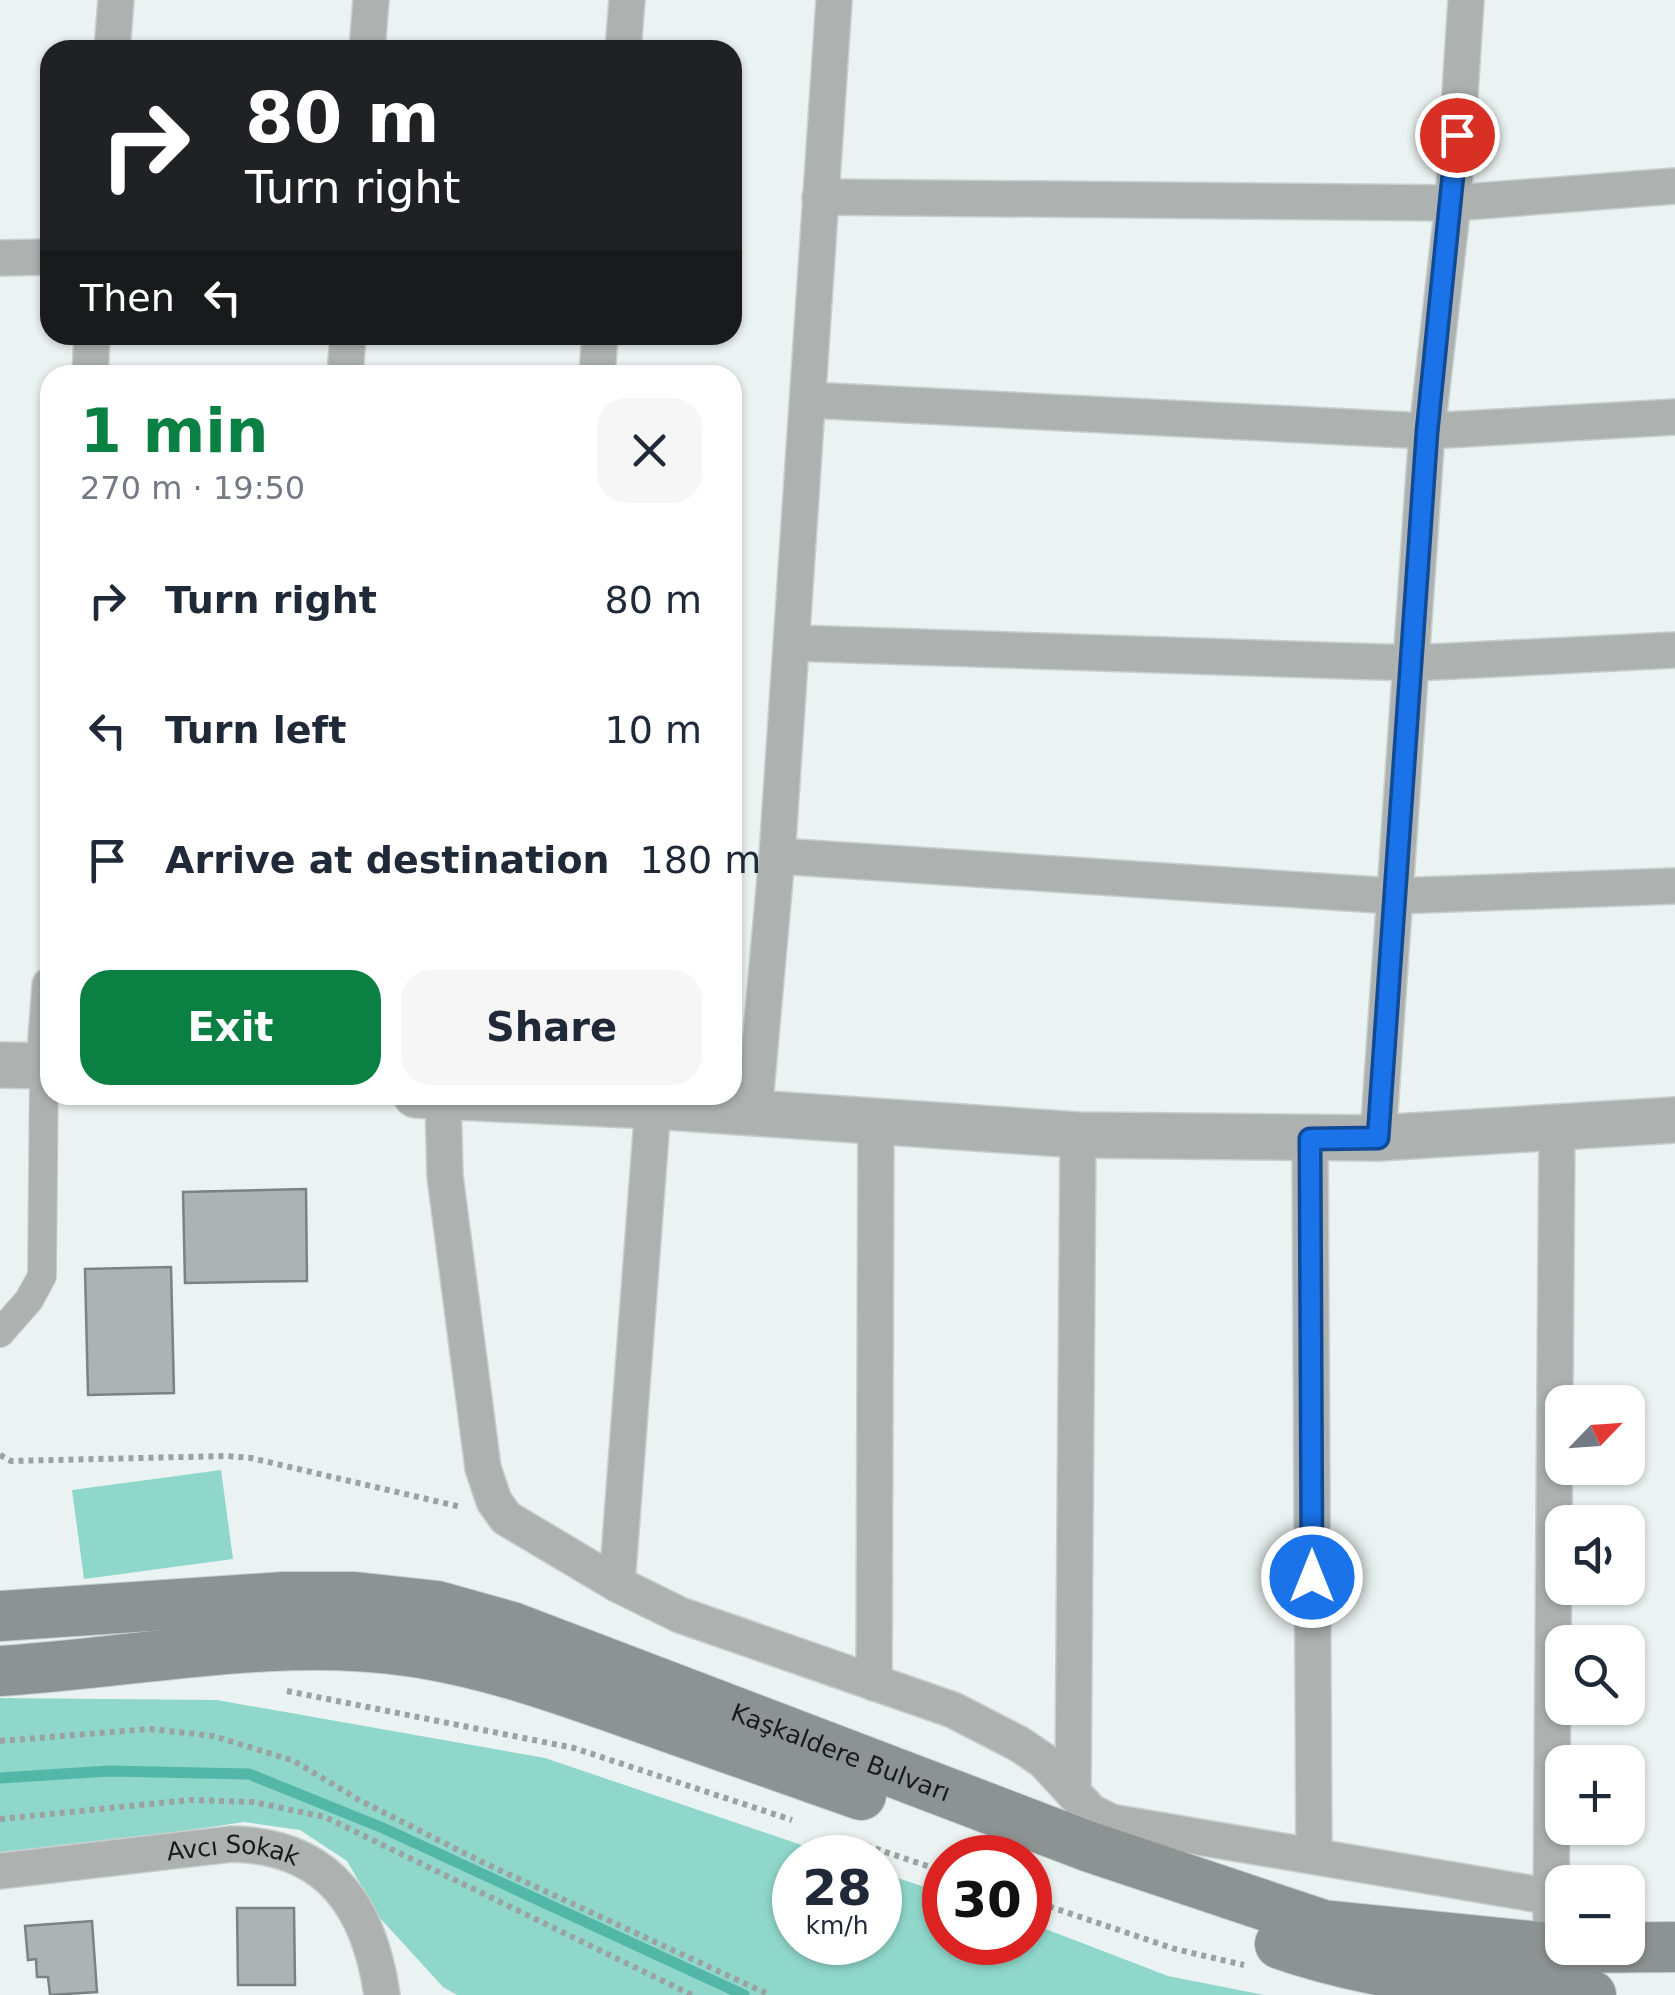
<!DOCTYPE html>
<html lang="en">
<head>
<meta charset="utf-8">
<style>
	:root { --surface:#fff; --page:#f6f6f7; --text:#1f2937; --muted:#747a83; --accent:#0b8043 }
	body { margin:0; font-family:"DejaVu Sans",sans-serif; background:var(--page); color:var(--text); height:100vh; display:flex; flex-direction:column; font-size:38px; white-space:nowrap }
	* { box-sizing:border-box; margin:0 }
	p { font-size:32px; color:var(--muted) }
	.icon { flex:none; width:55px; height:55px; fill:none; stroke:currentColor; stroke-width:2; stroke-linecap:round; stroke-linejoin:round }
	.map { position:relative; flex:1; overflow:hidden }
	.sheet { position:absolute; left:40px; top:365px; width:702px; height:740px; display:flex; flex-direction:column; background:var(--surface); border-radius:30px; box-shadow:0 2px 8px #0004 }
	.sheet>* { flex:none }
	.top-card { position:absolute; left:40px; top:40px; width:702px; height:305px; border-radius:30px; box-shadow:0 2px 8px #0004; background:#202124; color:#fff; overflow:hidden }
	.needle { width:65px; rotate:65deg }
	.fabs { position:absolute; left:1545px; top:1385px; display:grid; gap:20px }
	.fabs a { display:grid; place-items:center; width:100px; height:100px; border-radius:20px; background:var(--surface); box-shadow:0 2px 8px #0004; font-size:50px }
	.speed { position:absolute; left:772px; top:1835px; display:flex; gap:20px; font-size:50px; font-weight:700; text-align:center }
	.speed>* { display:grid; place-content:center; width:130px; height:130px; border-radius:50%; background:var(--surface); box-shadow:0 2px 8px #0004; line-height:1 }
	.speed small { font-size:25px; font-weight:400 }
	.speed .limit { border:15px solid #d22; background:#fff; color:#111 }
	.pin { position:absolute; display:grid; place-items:center; width:85px; height:85px; color:#fff; margin:-42px; border:5px solid #fff; border-radius:50%; box-shadow:0 2px 10px #0007 }
	.me { position:absolute; width:110px; margin:-55px; rotate:0deg; stroke-linejoin:round; filter:drop-shadow(0 0 8px #0008) }
	.turn { display:flex; align-items:center; gap:35px; height:210px; padding:0 40px; font-size:45px }
	.turn .icon { width:130px; height:130px; stroke-width:2.5 }
	.turn b { display:block; font-size:70px; line-height:85px }
	.then { display:flex; align-items:center; height:95px; padding:0 40px; background:#0003; gap:20px; font-size:38px }
	.round { display:grid; place-items:center; flex:none; width:105px; height:105px; border-radius:30px; background:var(--page) }
	.summary { display:flex; align-items:center; justify-content:space-between; height:170px; padding:0 40px }
	h1 { font-size:60px; font-weight:700; line-height:75px; color:var(--accent) }
	.primary-button { display:flex; gap:20px; margin-top:auto; padding:20px 40px }
	.primary-button a { flex:1; height:115px; border-radius:30px; background:var(--accent); color:#fff; font-size:40px; font-weight:700; line-height:115px; text-align:center }
	.primary-button a+a { background:var(--page); color:var(--text) }
	ul { padding:0; list-style:none }
	li { display:flex; align-items:center; gap:30px; height:130px; padding:0 40px }
	li div { flex:1 }
	li b { display:block; font-size:38px }
	li em { font-style:normal }
	.map>svg:first-child { display:block }
	.green { fill:#8fd7ca }
	.lines { fill:none; stroke-linecap:round; stroke-linejoin:round }
	.stream { stroke:#53b7a8; stroke-width:11 }
	.building { fill:#abb4b2; stroke:#7a8381; stroke-width:2.5 }
	.pedestrian-casing { stroke:#c8d0cf; stroke-width:30 }
	.minor-casing { stroke:#c8d0cf; stroke-width:38 }
	.tertiary-casing { stroke:#c8d0cf; stroke-width:48 }
	.secondary-casing { stroke:#c8d0cf; stroke-width:52 }
	.path { stroke:#9ba2a1; stroke-width:6; stroke-dasharray:5 5; stroke-linecap:butt }
	.pedestrian { stroke:#adb2b1; stroke-width:28 }
	.minor { stroke:#adb2b1; stroke-width:35 }
	.tertiary { stroke:#adb2b1; stroke-width:45 }
	.secondary { stroke:#8d9392; stroke-width:50 }
	.route-casing { stroke:#114b97; stroke-width:25 }
	.route { stroke:#1a73e8; stroke-width:18 }
	.labels { text-anchor:middle; stroke-width:8; stroke-linejoin:round; paint-order:stroke }
	.street-label { font-size:25px; fill:#181b1b; stroke:#fbfffe }
</style>
</head>
<body>
<div class="map">
<svg width="1675" height="1995" viewBox="0 0 1675 1995">
	<rect width="100%" height="100%" fill="#eaf3f1"/>
	<path class="green" d="M221,1470L233,1559L84,1579L72,1490Z
		M0,1698L217,1700L545,1758L837,1857L795,1858V1942H880V1872L945,1894V1942H1030V1923L1168,1976L1264,1995H457L443,1987L380,1918L347,1861L300,1830L244,1822L105,1843L0,1854Z"/>
	<g class="lines">
		<path class="stream" d="M0,1778L109,1771L249,1774L383,1828L744,1995"/>
	</g>
	<path class="building" d="M306,1189L307,1281L185,1283L183,1192Z
		M171,1267L174,1393L88,1395L85,1269Z
		M237,1908H294L295,1985H238Z
		M92,1921L97,1992L50,1995L48,1977H37L36,1959L28,1960L25,1926Z"/>
	<g class="lines">
		<g class="pedestrian-casing">
			<path id="pedestrian" d="M0,1333L29,1300L42,1276L44,1066"/>
		</g>
		<g class="minor-casing">
			<g id="minor">
				<path d="M112,50L116,0"/>
				<path d="M367,50L371,0"/>
				<path d="M623,50L627,0"/>
				<path d="M820,197L1453,203L1675,186"/>
				<path d="M0,258L50,257"/>
				<path d="M90,375L92,335"/>
				<path d="M345,375L348,335"/>
				<path d="M597,375L600,335"/>
				<path d="M808,400L1427,431L1675,417"/>
				<path d="M792,643L1413,663L1675,650"/>
				<path d="M777,856L1394,896L1675,886"/>
				<path d="M44,1066L50,985"/>
				<path d="M443,1098L445,1176L483,1468L494,1501L506,1518L617,1584L680,1615L953,1710L1019,1744L1044,1761L1091,1812L1111,1822L1552,1897"/>
				<path d="M754,1113L777,856L834,0"/>
				<path d="M1378,1138L1427,431L1453,203L1466,0"/>
				<path d="M1310,1139L1314,1856"/>
				<path d="M617,1584L653,1106"/>
				<path d="M874,1683L876,1121"/>
				<path d="M1073,1792L1078,1135"/>
				<path id="s1" d="M0,1871L232,1844C328,1846 369,1905 382,1995"/>
				<path d="M1551,1917L1557,1127"/>
			</g>
		</g>
		<g class="tertiary-casing">
			<path id="tertiary" d="M0,1065L50,1066
				M416,1095L653,1106L1078,1135L1378,1138L1675,1120"/>
		</g>
		<g class="secondary-casing">
			<g id="secondary">
				<path id="s2" d="M0,1616L284,1597H355L437,1606L512,1627L1087,1846L1323,1925L1549,1948L1675,1947"/>
				<path d="M0,1671C132,1663 275,1632 407,1651C487,1662 564,1690 640,1717C713,1743 787,1769 861,1795"/>
				<path d="M1280,1944C1371,1976 1494,1990 1591,1995"/>
			</g>
		</g>
		<path class="path" d="M0,1455L11,1461L227,1456L251,1458L461,1507
			M287,1691L574,1748L792,1820
			M0,1741L150,1729L214,1736L294,1761L361,1801L482,1862L770,1995
			M0,1819L190,1800L253,1802L325,1817L692,1995
			M847,1839L945,1872
			M1030,1900L1175,1949L1244,1965"/>
		<use href="#pedestrian" class="pedestrian"/>
		<use href="#minor" class="minor"/>
		<use href="#tertiary" class="tertiary"/>
		<use href="#secondary" class="secondary"/>
	</g>
	<g class="lines">
		<g class="route-casing">
			<path id="route" d="M1312,1577L1310,1139L1378,1138L1427,432L1457,135"/>
		</g>
		<use href="#route" class="route"/>
	</g>
	<g class="labels">
		<g class="street-label">
			<text dy="9" stroke="none"><textPath href="#s2" startOffset="868">Kaşkaldere Bulvarı</textPath></text>
			<text dy="9" stroke="none"><textPath href="#s1" startOffset="235">Avcı Sokak</textPath></text>
		</g>
	</g>
</svg>
<div class="fabs">
<a><svg class="needle" viewBox="-14 -14 28 28"><path d="M0-13l5 13h-10z" fill="#e53935"/><path d="M0 13l5-13h-10z" fill="#747a83"/></svg></a>
<a><svg class="icon" aria-label="sound" viewBox="0 0 24 24"><path d="M4 9h4l5-4v14l-5-4H4zM17 9q2 3 0 6"/></svg></a>
<a><svg class="icon" aria-label="search" viewBox="0 0 24 24"><circle cx="10" cy="10" r="6"/><path d="M15 15l6 6"/></svg></a>
<a>+</a>
<a>−</a>
</div>
<div class="speed"><div>28<small>km/h</small></div><div class="limit">30</div></div>
<div class="pin" style="left:1457px;top:135px;background:#d93025"><svg class="icon" aria-label="arrive" viewBox="0 0 24 24"><path d="M6 21V4h12l-3 4 3 4H6"/></svg></div>
<svg class="me" style="left:1312px;top:1577px" viewBox="-20 -20 40 40"><circle r="17" fill="#1a73e8" stroke="#fff" stroke-width="3"/><path d="M0-11L8 9 0 5-8 9z" fill="#fff"/></svg>
<div class="top-card">
<div class="turn"><svg class="icon" aria-label="right" viewBox="0 0 24 24"><path d="M7 20v-9h11M14 6l5 5-5 5"/></svg><div><b>80 m</b>Turn right</div></div>
<div class="then">Then<svg class="icon" aria-label="left" viewBox="0 0 24 24"><path d="M17 20v-9H6M10 6l-5 5 5 5"/></svg></div>
</div>
<section class="sheet">
<div class="summary"><div><h1>1 min</h1><p>270 m · 19:50</p></div><a class="round"><svg class="icon" aria-label="close" viewBox="0 0 24 24"><path d="M6 6l12 12M18 6L6 18"/></svg></a></div>
<ul>
<li><svg class="icon" aria-label="right" viewBox="0 0 24 24"><path d="M7 20v-9h11M14 6l5 5-5 5"/></svg><div><b>Turn right</b></div><em>80 m</em></li>
<li><svg class="icon" aria-label="left" viewBox="0 0 24 24"><path d="M17 20v-9H6M10 6l-5 5 5 5"/></svg><div><b>Turn left</b></div><em>10 m</em></li>
<li><svg class="icon" aria-label="arrive" viewBox="0 0 24 24"><path d="M6 21V4h12l-3 4 3 4H6"/></svg><div><b>Arrive at destination</b></div><em>180 m</em></li>
</ul>
<div class="primary-button"><a>Exit</a><a>Share</a></div>
</section>
</div>
</body>
</html>
